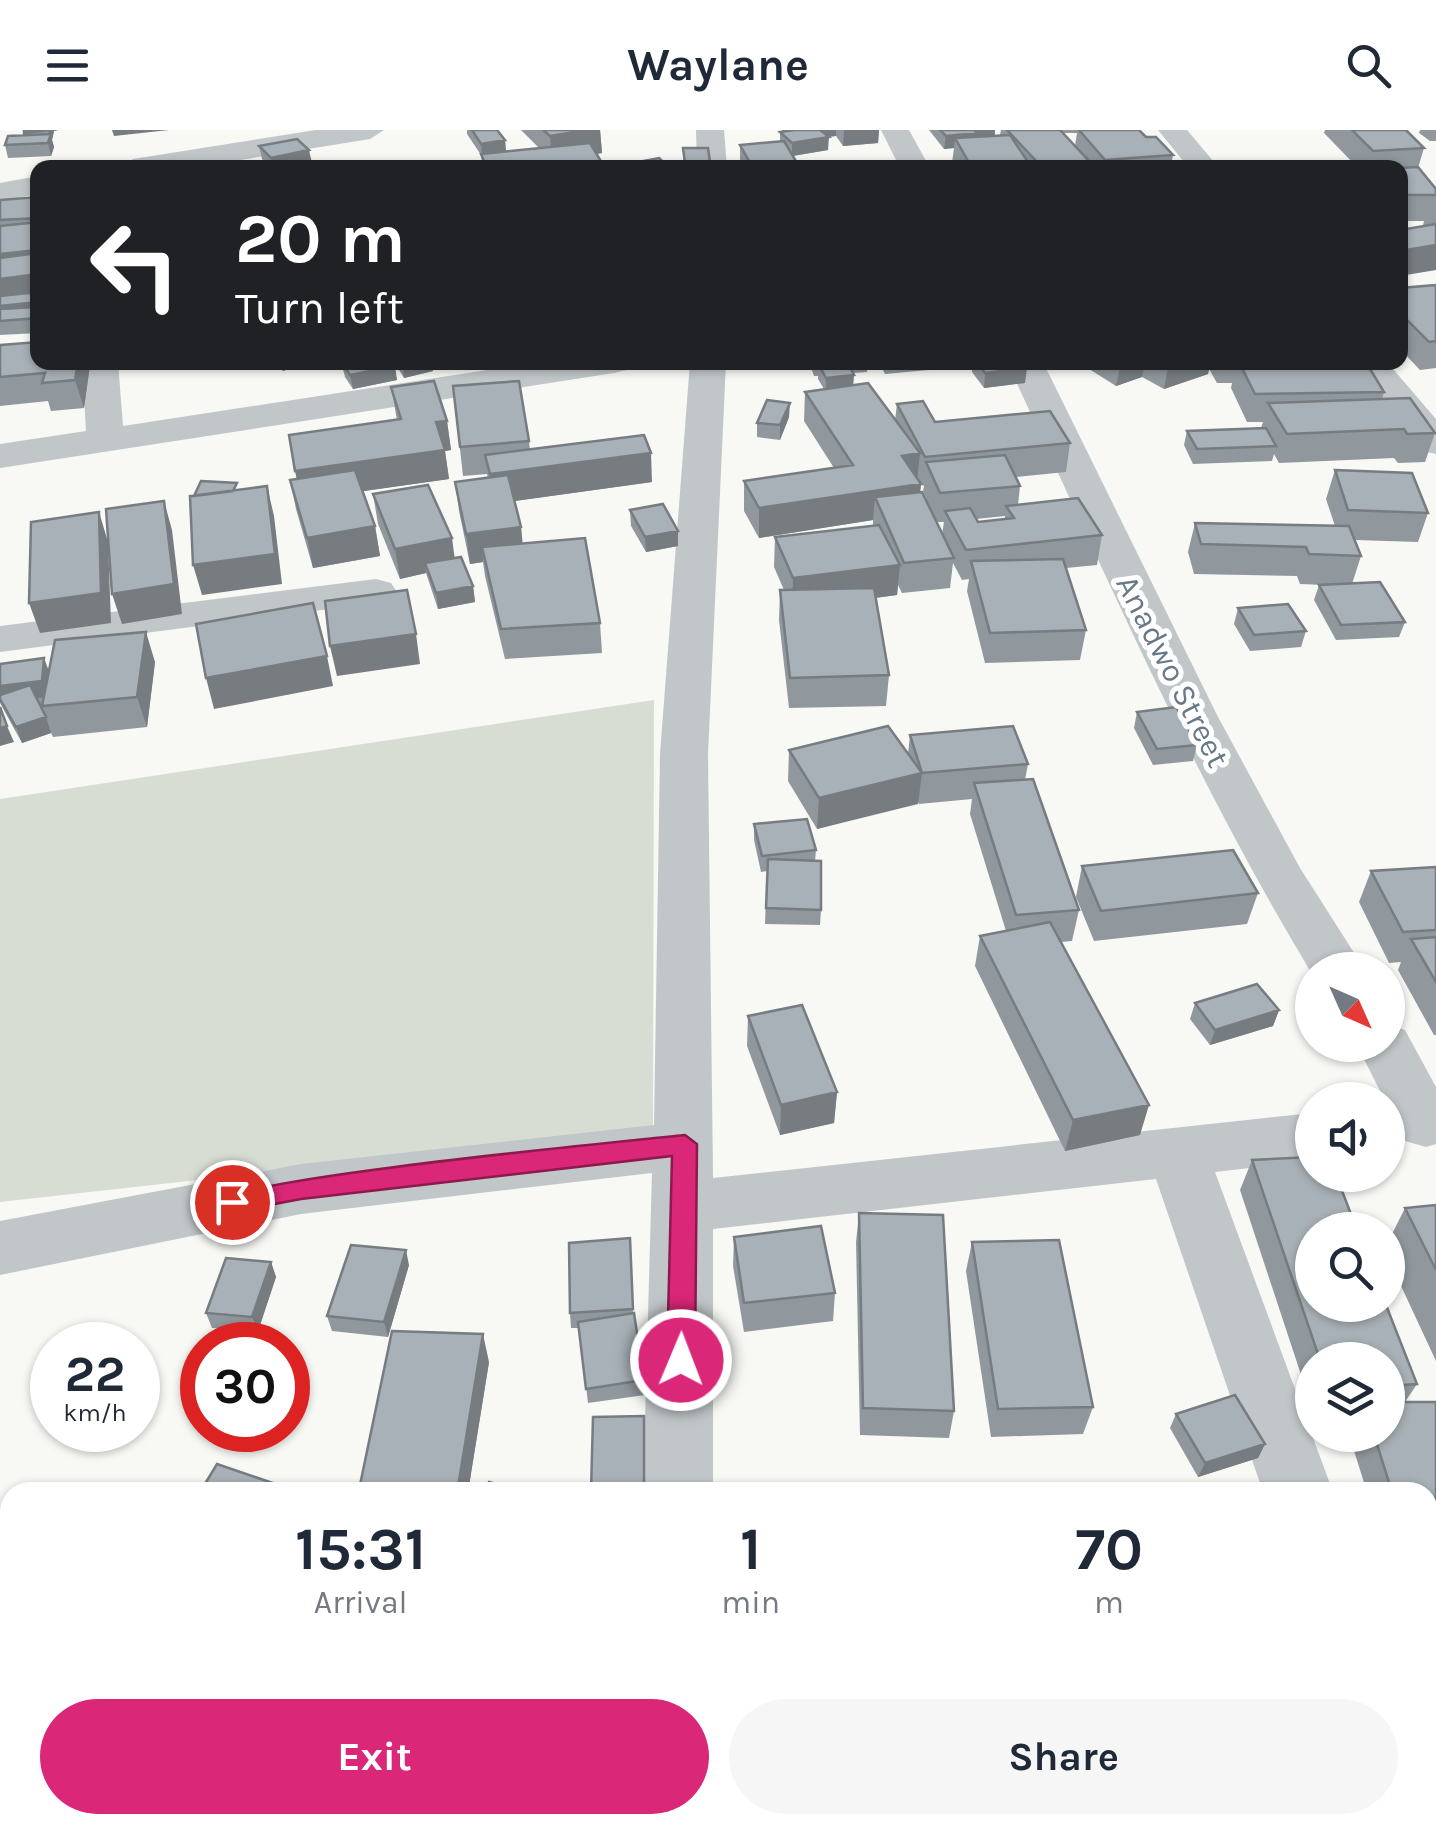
<!DOCTYPE html>
<html lang="en">
<head>
<meta charset="utf-8">
<style>
	:root { --surface:#fff; --page:#f6f6f7; --text:#1f2937; --muted:#747a83; --accent:#db2777 }
	body { margin:0; font-family:Karla,sans-serif; background:var(--page); color:var(--text); height:100vh; display:flex; flex-direction:column; font-size:38px; white-space:nowrap }
	* { box-sizing:border-box; margin:0 }
	p { font-size:32px; color:var(--muted) }
	.icon { flex:none; width:55px; height:55px; fill:none; stroke:currentColor; stroke-width:2; stroke-linecap:round; stroke-linejoin:round }
	.map { position:relative; flex:1; overflow:hidden }
	.details { position:absolute; left:0px; top:1352px; width:1438px; height:352px; display:flex; flex-direction:column; background:var(--surface); border-radius:30px 30px 0 0; box-shadow:0 2px 8px #0004 }
	.details>* { flex:none }
	.hud { position:absolute; left:30px; top:30px; width:1378px; height:210px; border-radius:20px; box-shadow:0 2px 8px #0004; background:#202124; color:#fff; overflow:hidden }
	.needle { width:65px; rotate:135deg }
	.fabs { position:absolute; left:1295px; top:822px; display:grid; gap:20px }
	.fabs a { display:grid; place-items:center; width:110px; height:110px; border-radius:50%; background:var(--surface); box-shadow:0 2px 8px #0004; font-size:50px }
	.speed { position:absolute; left:30px; top:1192px; display:flex; gap:20px; font-size:50px; font-weight:700; text-align:center }
	.speed>* { display:grid; place-content:center; width:130px; height:130px; border-radius:50%; background:var(--surface); box-shadow:0 2px 8px #0004; line-height:1 }
	.speed small { font-size:25px; font-weight:400 }
	.speed .limit { border:15px solid #d22; background:#fff; color:#111 }
	.pin { position:absolute; display:grid; place-items:center; width:85px; height:85px; color:#fff; margin:-42px; border:5px solid #fff; border-radius:50%; box-shadow:0 2px 10px #0007 }
	.me { position:absolute; width:110px; margin:-55px; rotate:1deg; stroke-linejoin:round; filter:drop-shadow(0 0 8px #0008) }
	.turn { display:flex; align-items:center; gap:35px; height:210px; padding:0 40px; font-size:45px }
	.turn .icon { width:130px; height:130px; stroke-width:2.5 }
	.turn b { display:block; font-size:70px; line-height:85px }
	.eta { display:flex; justify-content:space-evenly; align-items:center; height:170px; text-align:center }
	.eta b { font-size:60px; font-weight:700; line-height:70px }
	.cta { display:flex; gap:20px; margin-top:auto; padding:20px 40px }
	.cta a { flex:1; height:115px; border-radius:60px; background:var(--accent); color:#fff; font-size:40px; font-weight:700; line-height:115px; text-align:center }
	.cta a+a { background:var(--page); color:var(--text) }
	header { display:flex; justify-content:space-between; align-items:center; height:130px; padding:0 40px; background:var(--surface); font-size:45px; font-weight:700 }
	.map>svg:first-child { display:block }
	.green { fill:#d8ddd4 }
	.lines { fill:none; stroke-linecap:round; stroke-linejoin:round }
	.street { fill:#c1c6c9; fill-rule:evenodd }
	.wall { fill:#90989d; fill-rule:evenodd }
	.shaded-wall { fill:#767c80 }
	.building { fill:#a8b1b7; stroke:#767c80; stroke-width:2.5 }
	.route { fill:#db2777; stroke:#8e194d; stroke-width:2.5 }
	.labels { text-anchor:middle; stroke-width:10; stroke-linejoin:round; paint-order:stroke }
	.street-label { font-size:32px; fill:#677986; stroke:#fff }
</style>
</head>
<body>
<header><svg class="icon" aria-label="menu" viewBox="0 0 24 24"><path d="M4 6h16M4 12h16M4 18h16"/></svg>Waylane<svg class="icon" aria-label="search" viewBox="0 0 24 24"><circle cx="10" cy="10" r="6"/><path d="M15 15l6 6"/></svg></header>
<div class="map">
<svg width="1436" height="1704" viewBox="0 0 1436 1704">
	<rect width="100%" height="100%" fill="#f8f8f5"/>
	<path class="green" d="M654,570L653,999L0,1072V669Z"/>
	<g class="lines">
		<path class="street" d="M316,0H384L370,9L191,38H119L133,29Z
			M696,0H724L727,38H697Z
			M881,0H909L930,38H900Z
			M1158,0H1187L1219,38H1189Z
			M38,46V64L0,71V53Z
			M82,232H118L123,296L540,232H631L627,240L614,243L0,338V314L86,301Z
			M690,232H726L708,624L713,1048L1312,983V1031L1215,1042L1333,1362H1263L1156,1049L713,1099V1362H643L652,1043L301,1084L0,1145V1091L301,1034L654,995L660,624Z
			M1007,232H1043L1217,585L1300,738L1365,840H1312V844C1194,649 1103,439 1007,232Z
			M1350,232H1387L1436,289V324L1422,321Z
			M376,449L391,453L397,462L391,471L0,522V496Z
			M1388,894L1405,900L1436,957V1014L1426,1017L1405,1011L1357,915H1388Z
			M1428,1644L1436,1647V1704H1396L1392,1695H1428Z
			M621,1695H703V1704H621Z"/>
	</g>
	<path class="wall" d="M24,0H58L54,1L52,10L54,17L51,26L8,28L5,15L24,5Z
		M467,0H497L505,10L506,22L539,18L521,0H600L602,23L597,24L605,38H483L481,25L467,4Z
		M782,0H879L878,13L843,16L836,6L828,7V20L793,26L800,38H740V15L780,12V2H783Z
		M929,0H995V6L1000,5L1001,0H1139L1146,7L1173,25L1171,35L1212,38H955L952,33L954,18L944,19ZM1063,3H1077L1075,16Z
		M1325,0H1406L1424,18L1418,38L1436,59V140L1423,96L1424,91H1400V38H1358L1324,3Z
		M1420,0H1436V11H1430L1419,3Z
		M259,16L312,33L290,38H270L262,29Z
		M683,18L710,32V38H684Z
		M38,67V203L0,205V70Z
		M1436,155V238L1420,240L1400,219V158Z
		M0,214L90,235L84,278L51,281L48,271L0,276Z
		M273,232H310L283,241Z
		M341,232H393L397,250L353,259L345,247Z
		M394,232H432L433,241L404,248Z
		M809,232H868L867,242L853,243V255L895,290L897,274L935,292L1070,313L1066,342L1016,347L1020,356L1018,375L1102,405L1097,435L1066,438L1086,500L1080,530L985,533L967,461L969,449L962,450L953,433L950,458L902,463L898,455L897,465L876,468L889,545L886,576L789,578L779,490L780,460H784L774,437L775,407L873,396V390L759,408L744,381V351L834,338L804,291L805,262L824,259L818,249V246H814ZM921,354L924,356L923,361L936,391L920,362ZM1005,386V389L978,392L976,389ZM937,392H944L942,404Z
		M879,232H1023L1025,253L984,258L972,242V236L885,244Z
		M1078,232H1366L1384,262L1382,269L1435,303L1425,332L1398,333L1394,328L1279,333L1274,324L1272,331L1193,334L1184,315L1187,301L1261,298L1263,292H1247L1231,258L1232,253H1217L1209,239L1208,244L1164,259L1142,247L1116,256Z
		M453,256L529,311L530,320L652,352L514,371L521,397L522,413L600,493L602,523L505,529L485,446L483,432L470,434L459,381L455,352L488,348L487,344L463,346Z
		M391,257L447,291L451,320L445,321L449,349L363,361L375,396L380,426L313,438L296,379L290,350L297,349L397,290Z
		M789,287L780,310L757,307V293Z
		M1335,340L1428,383L1418,412L1355,410L1361,426L1352,454L1405,492L1399,507L1336,510L1314,470L1319,455H1325L1300,454L1297,446L1194,444L1188,422L1195,393L1335,396L1326,369Z
		M373,364L455,428L473,456L475,472L438,479L426,443L400,449L378,394Z
		M630,380L678,401V416L646,422L631,396Z
		M1238,478L1306,501L1301,517L1250,521L1234,494Z
		M155,532L147,597L53,607L51,603L22,613L0,573V534L49,541Z
		M1137,582L1197,615L1193,631L1153,635L1134,598Z
		M910,605L1028,634L1025,650L1079,780L1072,811L1061,812L1140,1005L1065,1021L975,836L980,806L1006,801L970,684L972,669L919,674L918,672L817,699L788,651L789,620L908,624Z
		M754,694L816,720L815,731L821,780L820,795L765,794L767,741L761,742L754,710Z
		M1082,736L1258,763L1247,794L1094,811L1076,767Z
		M1436,737V905H1434L1398,840L1401,832L1389,833L1359,772L1371,741Z
		M1195,873L1279,880L1273,896L1210,915L1190,889Z
		M748,886L837,962L834,993L780,1005L747,916Z
		M1252,1030L1417,1254L1405,1272H1436V1460H1428V1362H1367L1349,1305H1388V1230H1312V1278L1240,1060Z
		M1436,1075V1231L1388,1128V1112L1405,1078Z
		M859,1083L954,1281L949,1308L860,1305L856,1112Z
		M734,1107L835,1163L833,1191L744,1202L733,1136Z
		M630,1108L633,1183L645,1265L588,1273L579,1198H571L570,1183Z
		M972,1112L1093,1277L1083,1304L991,1307L966,1141Z
		M271,1132L276,1147L258,1201L212,1198L206,1183Z
		M409,1135L388,1207L332,1201L327,1186Z
		M489,1232L468,1362H363L360,1355Z
		M1176,1284L1265,1314L1258,1328L1198,1347L1170,1298Z
		M1006,1695H1216L1219,1704H1008Z"/>
	<path class="shaded-wall" d="M45,0H58L54,1L52,10L54,17L51,26L48,13L50,7L48,1Z
		M112,0H169L114,6Z
		M587,0H600L602,23L552,31L550,6Z
		M790,0H836V6L790,10Z
		M844,0H879L878,13L843,16Z
		M972,0H995L994,8H955L954,18L944,19L946,6Z
		M829,7L828,20L792,26V13Z
		M505,10L506,23L482,27L481,14Z
		M309,20L312,33L290,38H273L271,28Z
		M1089,31L1088,38H1040V35Z
		M1436,115V140L1400,146V121Z
		M38,120V186L0,190V124Z
		M78,232H89L90,235L84,278L75,250Z
		M282,232H310L283,241Z
		M405,232H432L433,241L404,248L402,233Z
		M1121,232H1145L1142,247L1116,256Z
		M1169,232H1211L1208,244L1164,259Z
		M395,236L397,250L353,259L350,245Z
		M1027,238L1025,253L984,258L985,243Z
		M854,245L853,259L826,262V248Z
		M790,273L789,287L780,310V295Z
		M447,291L451,320L445,321L449,349L301,370L295,341L436,292Z
		M651,323L652,352L494,374L490,344Z
		M920,323L917,352L902,326Z
		M921,354L918,383L875,367L873,390L759,408V378Z
		M267,356L274,386L282,454L202,465L193,435Z
		M164,371L172,400L182,484L122,494L112,464Z
		M99,382L108,412L111,493L40,503L29,473Z
		M375,396L380,426L313,438L307,408Z
		M521,397L524,427L482,417L483,432L470,434L466,404Z
		M678,401V416L646,422L645,407Z
		M452,408L456,438L425,433L426,443L400,449L395,419Z
		M900,435L897,465L792,478L793,448Z
		M473,456L475,472L438,479L436,463Z
		M146,502L155,532L147,597L137,567Z
		M416,504L420,534L337,546L330,516Z
		M327,526L333,556L214,579L206,548Z
		M44,528L50,544L47,567L2,573L0,569V556Z
		M46,587L51,603L22,613L16,597Z
		M7,596L14,612L0,616V598Z
		M922,643L918,674L817,699L819,668Z
		M1279,880L1273,896L1210,915L1215,900Z
		M837,962L834,993L780,1005L781,975Z
		M1149,975L1140,1005L1065,1021L1073,990Z
		M406,1120L409,1135L388,1207L384,1192Z
		M271,1132L276,1147L258,1201L252,1187Z
		M483,1204L489,1232L468,1362H460L458,1357Z
		M1265,1314L1258,1328L1198,1347L1205,1333Z
		M601,1695H608L607,1704H600Z"/>
	<path class="building" d="M24,0H48L24,3Z
		M472,0H497L505,10L481,14Z
		M543,0H587L550,6Z
		M794,0H820L829,7L792,13L780,2Z
		M940,0H974L977,3L946,6Z
		M1007,0H1060L1089,31L1040,35Z
		M1079,0H1139L1146,7H1156L1173,25L1105,30Z
		M1352,0H1406L1424,18L1373,21Z
		M51,4L48,13L5,15L8,6Z
		M1010,5L1030,35L972,38L955,8Z
		M297,9L309,20L271,28L259,16Z
		M784,11L800,38H753L740,15Z
		M590,13L605,38H487L481,24Z
		M683,18H708L710,32L685,33Z
		M659,28L669,38H606Z
		M1206,32L1212,38H1140Z
		M1418,37L1436,59V65H1400V38Z
		M38,67V88L0,90V70Z
		M38,92V120L0,124V96Z
		M1436,94V115L1400,121V100Z
		M38,123V144L0,149V128Z
		M1436,155V211L1429,212L1400,183V158Z
		M38,162V172L0,176V166Z
		M38,177V188L0,191V179Z
		M38,212V232H78L75,250L42,253L45,243L0,247V215Z
		M393,232L395,236L350,245L342,233Z
		M847,232L854,245L826,248L819,235Z
		M977,232H1023L1027,238L985,243Z
		M1239,232H1366L1384,262L1255,264Z
		M434,251L447,291L436,292L445,320L295,341L289,305L401,289L391,257Z
		M519,251L529,311L460,317L453,256Z
		M868,253L920,323L902,326L921,354L759,378L744,351L853,335L805,262Z
		M1410,268L1435,303L1407,304L1404,299L1287,304L1268,273Z
		M767,270L790,273L780,295L757,293Z
		M923,271L935,292L1050,281L1070,313L925,327L897,274Z
		M1266,298L1276,316L1197,319L1187,301Z
		M644,305L651,323L490,344L485,325Z
		M1005,325L1020,356L940,363L926,332Z
		M355,340L375,396L307,408L290,350Z
		M1335,340L1412,343L1428,383L1348,380Z
		M508,345L521,397L466,404L455,352Z
		M201,351L237,353L233,361L194,366Z
		M428,355L452,408L395,419L373,364Z
		M267,356L275,424L193,435L190,366Z
		M922,362L954,428L904,433L875,367Z
		M1078,368L1102,405L966,420L945,381L970,378L978,392L1014,388L1006,376Z
		M164,371L174,454L112,464L106,379Z
		M663,374L678,401L645,407L630,380Z
		M99,382L101,463L29,473L31,392Z
		M1195,393L1349,396L1361,426L1309,424L1306,417L1201,414Z
		M879,395L900,435L793,448L775,407Z
		M585,408L600,493L501,499L482,417Z
		M461,427L473,456L436,463L425,433Z
		M1063,429L1086,500L990,503L971,431Z
		M1380,452L1405,492L1341,495L1319,455Z
		M874,458L889,545L790,548L780,460Z
		M407,460L416,504L330,516L325,471Z
		M313,473L327,526L206,548L196,494Z
		M1288,474L1306,501L1254,505L1238,478Z
		M146,502L137,567L42,576L55,510Z
		M44,528L42,551L0,556V534Z
		M30,555L46,587L16,597L0,569V565Z
		M0,577L7,596L0,598Z
		M1176,577L1197,615L1157,619L1137,582Z
		M888,596L922,643L819,668L789,620Z
		M1013,596L1028,634L922,643L910,605Z
		M1033,649L1079,780L1016,785L974,653Z
		M807,689L816,720L762,726L754,694Z
		M1233,720L1258,763L1101,781L1082,736Z
		M768,729L821,731V780L766,778Z
		M1436,737V800L1403,802L1371,741Z
		M1050,792L1149,975L1073,990L980,806Z
		M1436,807V852L1411,809Z
		M1257,854L1279,880L1215,900L1195,873Z
		M802,875L837,962L781,975L748,886Z
		M1312,1027V1045H1336L1357,1100H1312V1175H1386L1417,1254L1388,1256V1230H1320L1252,1030Z
		M1436,1075V1140L1405,1078Z
		M859,1083L943,1085L954,1281L863,1278Z
		M821,1096L835,1163L744,1173L734,1107Z
		M630,1108L633,1179L570,1183L569,1113Z
		M1059,1110L1093,1277L998,1279L972,1112Z
		M351,1115L406,1120L384,1192L327,1186Z
		M226,1128L271,1132L252,1187L206,1183Z
		M634,1183L644,1250L586,1259L578,1192Z
		M392,1201L483,1204L458,1357L360,1355Z
		M1235,1265L1265,1314L1205,1333L1176,1284Z
		M1388,1272H1436V1435H1428V1362H1392L1374,1305H1388Z
		M644,1286V1362H591L593,1287Z
		M217,1334L299,1362H200Z
		M489,1352L527,1362H485Z
		M25,1695H27L62,1704H20Z
		M377,1695H601L600,1704H375Z
		M1020,1695H1216L1219,1704H1023Z"/>
	<path class="route" d="M685,1005L697,1014L695,1230L691,1239L681,1243L671,1239L667,1230L672,1026L301,1069L232,1082L220,1072C232,1048 630,1011 685,1005Z"/>
	<g class="labels">
		<g class="street-label">
			<text transform="translate(1173 541) rotate(63)" y="11">Anadwo Street</text>
		</g>
	</g>
</svg>
<div class="fabs">
<a><svg class="needle" viewBox="-14 -14 28 28"><path d="M0-13l5 13h-10z" fill="#e53935"/><path d="M0 13l5-13h-10z" fill="#747a83"/></svg></a>
<a><svg class="icon" aria-label="sound" viewBox="0 0 24 24"><path d="M4 9h4l5-4v14l-5-4H4zM17 9q2 3 0 6"/></svg></a>
<a><svg class="icon" aria-label="search" viewBox="0 0 24 24"><circle cx="10" cy="10" r="6"/><path d="M15 15l6 6"/></svg></a>
<a><svg class="icon" aria-label="layers" viewBox="0 0 24 24"><path d="M12 4l9 5-9 5-9-5zM3 14l9 5 9-5"/></svg></a>
</div>
<div class="speed"><div>22<small>km/h</small></div><div class="limit">30</div></div>
<div class="pin" style="left:232px;top:1072px;background:#d93025"><svg class="icon" aria-label="arrive" viewBox="0 0 24 24"><path d="M6 21V4h12l-3 4 3 4H6"/></svg></div>
<svg class="me" style="left:681px;top:1230px" viewBox="-20 -20 40 40"><circle r="17" fill="#db2777" stroke="#fff" stroke-width="3"/><path d="M0-11L8 9 0 5-8 9z" fill="#fff"/></svg>
<div class="hud">
<div class="turn"><svg class="icon" aria-label="left" viewBox="0 0 24 24"><path d="M17 20v-9H6M10 6l-5 5 5 5"/></svg><div><b>20 m</b>Turn left</div></div>
</div>
<section class="details">
<div class="eta">
<div><b>15:31</b><p>Arrival</p></div>
<div><b>1</b><p>min</p></div>
<div><b>70</b><p>m</p></div>
</div>
<div class="cta"><a>Exit</a><a>Share</a></div>
</section>
</div>
</body>
</html>
